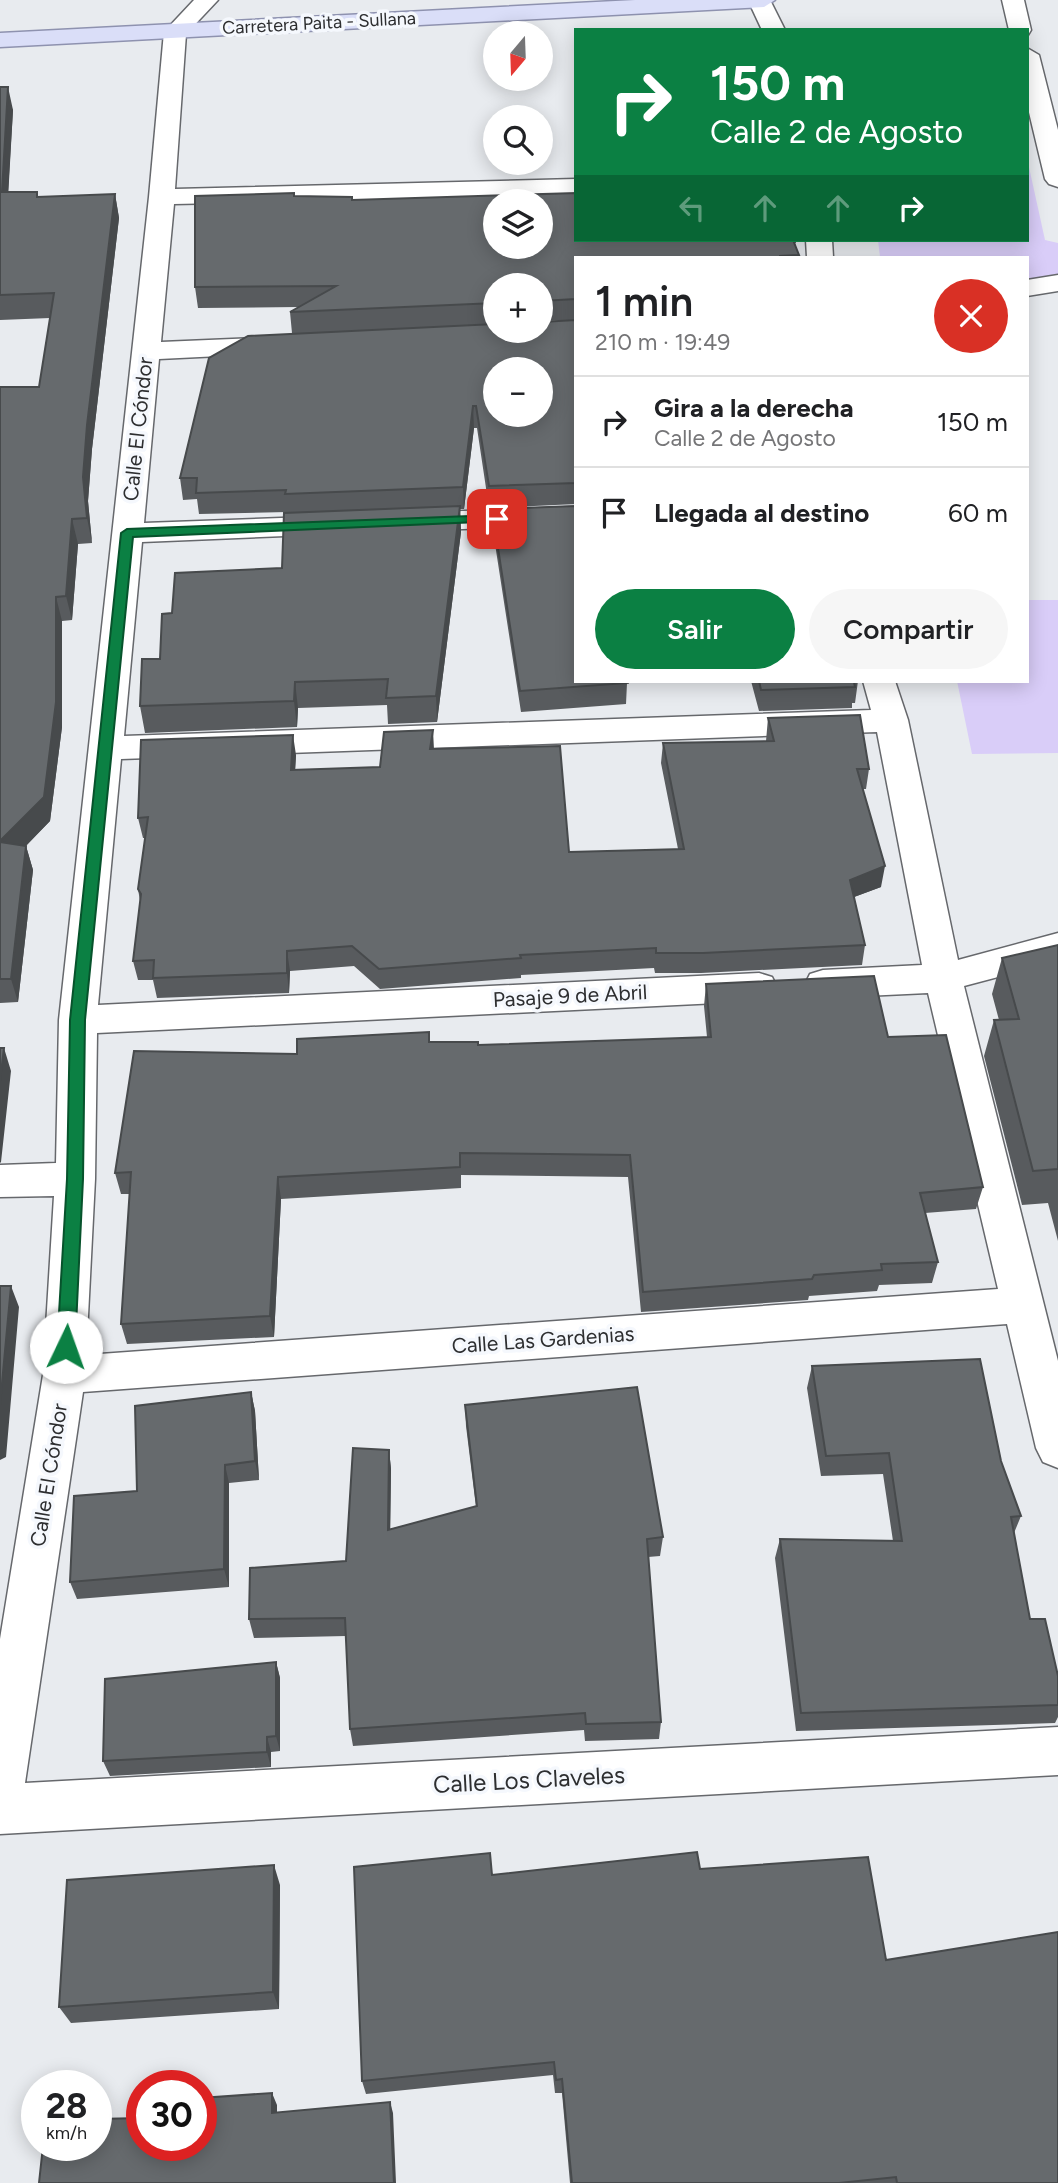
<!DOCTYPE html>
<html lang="es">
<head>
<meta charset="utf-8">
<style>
	:root { --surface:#fff; --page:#f6f6f6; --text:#202124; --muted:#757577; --line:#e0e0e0; --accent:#0b8043 }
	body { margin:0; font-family:Figtree,sans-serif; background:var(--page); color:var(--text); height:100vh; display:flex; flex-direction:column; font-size:26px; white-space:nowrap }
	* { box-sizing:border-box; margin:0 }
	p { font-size:23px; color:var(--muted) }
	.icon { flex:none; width:38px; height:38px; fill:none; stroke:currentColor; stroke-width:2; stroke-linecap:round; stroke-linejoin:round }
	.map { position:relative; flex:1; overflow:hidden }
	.panel { position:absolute; left:574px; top:256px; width:455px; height:427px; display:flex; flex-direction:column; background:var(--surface); border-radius:0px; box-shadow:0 4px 18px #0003 }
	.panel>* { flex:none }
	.hud { position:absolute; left:574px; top:28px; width:455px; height:214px; border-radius:0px; box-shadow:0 4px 18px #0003; background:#0b8043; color:#fff; overflow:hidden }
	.needle { width:46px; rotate:199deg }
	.controls { position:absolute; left:483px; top:21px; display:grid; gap:14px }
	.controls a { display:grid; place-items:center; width:70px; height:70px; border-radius:50%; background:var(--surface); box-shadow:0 4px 18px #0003; font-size:35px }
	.speed { position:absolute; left:21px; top:2070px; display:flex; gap:14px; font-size:35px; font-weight:700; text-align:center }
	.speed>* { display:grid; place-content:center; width:91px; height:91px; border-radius:50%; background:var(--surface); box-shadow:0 4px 18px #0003; line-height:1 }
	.speed small { font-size:18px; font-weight:400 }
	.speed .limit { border:10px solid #d22; background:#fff; color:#111 }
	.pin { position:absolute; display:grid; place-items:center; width:60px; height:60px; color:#fff; margin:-30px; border-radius:14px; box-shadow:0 4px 10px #0006 }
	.me { position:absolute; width:77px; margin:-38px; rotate:3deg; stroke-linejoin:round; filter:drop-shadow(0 0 5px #0008) }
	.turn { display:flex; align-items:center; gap:24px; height:147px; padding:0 21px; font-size:32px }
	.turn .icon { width:91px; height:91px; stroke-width:2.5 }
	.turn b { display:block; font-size:49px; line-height:60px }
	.lanes { display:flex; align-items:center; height:66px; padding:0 21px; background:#0003; justify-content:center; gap:35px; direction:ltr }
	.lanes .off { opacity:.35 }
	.round { display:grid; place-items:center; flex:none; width:74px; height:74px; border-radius:37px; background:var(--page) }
	.overview { display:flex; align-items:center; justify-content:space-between; height:119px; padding:0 21px }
	h1 { font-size:42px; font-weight:600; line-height:52px }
	.cta { display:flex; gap:14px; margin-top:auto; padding:14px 21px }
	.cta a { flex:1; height:80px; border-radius:42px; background:var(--accent); color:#fff; font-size:28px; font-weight:600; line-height:80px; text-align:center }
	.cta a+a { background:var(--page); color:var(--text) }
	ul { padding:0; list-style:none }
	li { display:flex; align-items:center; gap:21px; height:91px; padding:0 21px; border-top:2px solid var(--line) }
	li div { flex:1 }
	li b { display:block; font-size:26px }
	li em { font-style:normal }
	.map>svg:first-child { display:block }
	.green { fill:#d9cdf8 }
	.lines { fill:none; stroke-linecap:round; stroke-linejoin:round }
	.minor-casing { stroke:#66686c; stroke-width:3 }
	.major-casing { stroke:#8e92af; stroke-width:3 }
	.minor { fill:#fff; fill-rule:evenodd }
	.major { fill:#dadef8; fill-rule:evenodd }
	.wall { fill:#585b5e }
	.shaded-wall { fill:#474a4c }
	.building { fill:#666a6d; stroke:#474a4c; stroke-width:2; fill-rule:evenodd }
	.route { fill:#0b8043; stroke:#07532c; stroke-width:2 }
	.labels { text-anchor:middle; stroke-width:7; stroke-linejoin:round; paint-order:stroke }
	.far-street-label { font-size:18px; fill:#2d2e30; stroke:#f5f8fd }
	.street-label { font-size:21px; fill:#2d2e30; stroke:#f5f8fd }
	.near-street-label { font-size:24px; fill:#2d2e30; stroke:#f5f8fd }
</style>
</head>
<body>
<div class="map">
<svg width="1058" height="2183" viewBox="0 0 1058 2183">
	<rect width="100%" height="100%" fill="#e8ebef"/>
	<path class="green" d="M1027,158L1045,240L1058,243V274L1027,279V257H880L878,240H1027Z
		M1027,600H1058V753L972,754L957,681H1027Z"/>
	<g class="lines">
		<g class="minor-casing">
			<path id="minor" d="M194,0H218L186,34L175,189L576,179V195L174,204L161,342L280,337L290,339L294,345L290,351L280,353L159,359L144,523L335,516L346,518L350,525L346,532L335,534L142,542L124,736L871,710L863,681H895L908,720L958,960L1058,933V961L964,986L1058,1361V1468L1043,1462L1036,1448L1007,1324L83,1392L25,1783L1058,1727V1775L0,1834V1639L43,1375L54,1196L0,1197V1165L56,1163L59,1020L149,197L164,32ZM877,732L922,965L823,970L810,974L805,984L810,994L823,998L928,993L998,1289L86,1355L95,1179L97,1033L759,1001L772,997L777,987L772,977L759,973L98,1005L121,759Z
				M748,0H770L785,30H762Z
				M1002,0H1024L1031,30L1028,35L1027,30H1009Z
				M1027,48L1039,55L1058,130V187L1049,184L1045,179L1027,104Z
				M806,240H832L833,257H807Z
				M1058,275V291L1027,296V280Z
				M576,507V525L409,531L398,529L394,522L398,515L409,513Z"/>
		</g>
		<g class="major-casing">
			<path id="major" d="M635,0H775L764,7L0,47V33Z"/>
		</g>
		<use href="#minor" class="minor"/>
		<use href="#major" class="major"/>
	</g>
	<path class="wall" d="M0,87L13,110L8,192H37L38,197L115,194L119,218L92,449L88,501L92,543L78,544L72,620L62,621V727L50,821L26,846L33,870L18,1002L0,1003V387H39L50,318L0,320Z
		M294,196L353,200L576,240H796V243H795L798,257H576V320L541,321V285H495V331L576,320V504L489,508L477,428H474L464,509H460L461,532L437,722L388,724L387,705L298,708L297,727L145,733L140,706L160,659L172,613L282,568L287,512L199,514L197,499L183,500L180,478L292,333L290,312L298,307L198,308L195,287Z
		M492,509L576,681L627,683L626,704L521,712L493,531Z
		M751,681H858L855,703H852V708L759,711Z
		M768,718L869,769L866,789H863L881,887L854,897L865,945L862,965L701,973H655L654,968L521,975V978L380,989L354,966L290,971L289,993L157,998L153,980H138L133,961L140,901L138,889L145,838H143L138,818L296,755L295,770L380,767L434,749L569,852L678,849L661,763L663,743L766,741Z
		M1058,945V1241L1048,1203L1022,1205L984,1056L994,1020H999L992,994L1002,958Z
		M706,984L888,1037L983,1187L976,1209L925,1213L938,1262L932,1283L879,1285L877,1291L809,1296L808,1300L641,1312L628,1177L461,1175V1188L281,1199L274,1337L127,1344L121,1324L130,1194H121L115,1173L297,1054L429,1042L478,1045L707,1037L704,1006Z
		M812,1366L1001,1461L1021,1516L1014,1533L1030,1619L1058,1676V1717L1055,1723L796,1731L775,1558L780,1539L893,1541L883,1474L821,1476L807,1388Z
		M251,1392L255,1411L259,1480L229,1483V1587L77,1599L70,1582L137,1491Z
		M465,1405L663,1537L660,1556L648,1557L661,1722L659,1739L585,1741L584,1730L353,1746L350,1729L346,1636L254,1638L249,1619L346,1561L389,1450L391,1469L390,1529L476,1507L466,1426Z
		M276,1662L280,1678V1751L271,1752V1767L110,1776L103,1761Z
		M700,1869L886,1960L1058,2183H570L562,2093H555L553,2075L366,2094L362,2081L492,1875Z
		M280,1885L279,2009L71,2023L59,2007Z"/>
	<path class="shaded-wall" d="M8,87L13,110L7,216L2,192Z
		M115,194L119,218L92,449L88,501L92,543L87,518L83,477L87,425Z
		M473,406L474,428L464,509L463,487Z
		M460,506L461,532L437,722L436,696Z
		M72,519L78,544L72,620L66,596Z
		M56,597L62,621V727L50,821L6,866L0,845V841Z
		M295,682L298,708L297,727L294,701Z
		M433,730L434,750L430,749Z
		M293,735L296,755L294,790L291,770Z
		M26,846L33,870L18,1002L11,979Z
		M885,866L881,887L846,900L850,880Z
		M287,951L290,971L289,993L287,973Z
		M4,1048L11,1071L1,1162L0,1163V1081Z
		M278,1177L281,1199L274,1337L270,1316Z
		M11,1286L19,1307L6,1457L0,1460V1405Z
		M251,1392L255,1411L259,1480L255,1461Z
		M389,1450L391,1469L390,1549L388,1530Z
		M225,1465L229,1483V1587L224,1569Z
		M276,1662L280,1678V1751L276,1736Z
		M267,1737L271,1752V1767L267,1752Z
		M274,1865L280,1885L279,2009L273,1992Z
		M272,2093L277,2105V2124L272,2113Z
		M390,2102L393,2113L396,2183H394Z"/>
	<path class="building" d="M0,87H8L2,192H37V197L115,194L87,425L83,477L87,518L72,519L66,596L56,597V702L44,797L0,841V387H39L54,293L0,295Z
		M294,193V196L352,197V200L576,193V240H793L799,255L780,256V257H576V299L541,301V285H495V304V303L290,312L336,286L195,287V196ZM495,201H541V247H495Z
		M576,320V483L489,486L476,406H473L463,487L285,494L286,490L196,493L197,478H180L209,358L248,336L495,324V331H541V322ZM495,369H541V415H495Z
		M460,506L436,696L386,698L388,679L295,682L294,701L140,706L142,659H160L162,614L172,613L175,573L282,568L284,513Z
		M576,506V681H625L627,683L520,691L492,509Z
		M759,681H858L854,682L855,687L761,690Z
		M860,715L869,769H857L885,866L850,880L865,945L703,953H656V948L520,955L521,958L379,969L352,946L287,951V973L153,978L154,960L133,961L141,894L138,889L148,817L138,818L141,740L293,735L291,770L380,767L384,732L433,730L430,749L560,746L569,852L684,849L663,743L774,741L768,718Z
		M0,842L26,846L11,979H0Z
		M1058,945V1169L1033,1171L994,1020L1019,1019L1002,958Z
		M874,976L888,1037L946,1035L983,1187L920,1193L938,1262L881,1264L882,1270L814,1275L812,1279L643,1292L630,1155L460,1153V1167L278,1177L270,1316L121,1324L131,1172L115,1173L134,1051L297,1054V1039L429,1032V1042H478V1045L711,1037L706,984Z
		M0,1048H4L0,1081Z
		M0,1286H11L0,1405Z
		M980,1359L1001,1461L1021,1516L1011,1517L1030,1619H1045L1058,1676V1705L801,1713L780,1539L902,1541L889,1453L826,1456L812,1366Z
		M637,1387L663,1537L647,1539L661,1722L586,1724L585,1713L350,1729L345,1618L249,1619L250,1568L346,1561L353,1448L389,1450L388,1530L477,1506L465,1405Z
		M251,1392L255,1461L225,1465L224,1569L70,1582L74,1496L137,1491L135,1406Z
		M276,1662V1736L267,1737V1752L103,1761L105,1679Z
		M697,1852L700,1869L868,1857L886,1960L1058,1932V2183H897L896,2177L839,2183H572L562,2079L556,2080L554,2062L362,2081L354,1867L490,1853L492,1875Z
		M274,1865L273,1992L59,2007L67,1880Z
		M272,2093V2113L390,2102L394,2183H39L43,2146H96V2119L142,2118V2146H201V2098Z"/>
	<path class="route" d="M497,515L501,516V521L133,537L85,1020L83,1179L75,1347L66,1354L60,1352L57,1347L67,1179L70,1020L121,533L127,529Z"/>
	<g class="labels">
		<g class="far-street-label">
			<text transform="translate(319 23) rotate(-3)" y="6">Carretera Paita - Sullana</text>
		</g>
		<g class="street-label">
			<text transform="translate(138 429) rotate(-84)" y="7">Calle El Cóndor</text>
			<text transform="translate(570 996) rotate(-3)" y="7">Pasaje 9 de Abril</text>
			<text transform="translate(543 1340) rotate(-4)" y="7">Calle Las Gardenias</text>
			<text transform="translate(49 1475) rotate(-81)" y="7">Calle El Cóndor</text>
		</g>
		<g class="near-street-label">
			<text transform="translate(529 1780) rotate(-3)" y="8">Calle Los Claveles</text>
		</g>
	</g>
</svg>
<div class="controls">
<a><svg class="needle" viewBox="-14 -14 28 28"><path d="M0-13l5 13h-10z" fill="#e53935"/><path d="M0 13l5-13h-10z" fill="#757577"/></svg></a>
<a><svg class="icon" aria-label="search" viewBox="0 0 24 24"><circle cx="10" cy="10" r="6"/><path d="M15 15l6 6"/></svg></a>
<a><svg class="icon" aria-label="layers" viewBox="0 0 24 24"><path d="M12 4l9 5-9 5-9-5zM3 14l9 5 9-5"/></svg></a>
<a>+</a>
<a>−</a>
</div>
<div class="speed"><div>28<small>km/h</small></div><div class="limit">30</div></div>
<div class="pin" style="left:497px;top:519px;background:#d93025"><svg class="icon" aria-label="arrive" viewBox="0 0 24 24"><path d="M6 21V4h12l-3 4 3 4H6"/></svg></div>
<svg class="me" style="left:66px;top:1347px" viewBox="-20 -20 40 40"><circle r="19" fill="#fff"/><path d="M0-13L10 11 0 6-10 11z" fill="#0b8043"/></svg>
<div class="hud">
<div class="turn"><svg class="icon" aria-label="right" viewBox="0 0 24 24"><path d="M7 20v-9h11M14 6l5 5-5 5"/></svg><div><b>150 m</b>Calle 2 de Agosto</div></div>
<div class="lanes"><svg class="icon off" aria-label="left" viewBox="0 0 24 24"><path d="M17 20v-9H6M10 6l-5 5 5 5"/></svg><svg class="icon off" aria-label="ahead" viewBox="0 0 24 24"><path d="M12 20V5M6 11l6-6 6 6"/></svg><svg class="icon off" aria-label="ahead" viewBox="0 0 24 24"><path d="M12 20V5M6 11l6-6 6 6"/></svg><svg class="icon" aria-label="right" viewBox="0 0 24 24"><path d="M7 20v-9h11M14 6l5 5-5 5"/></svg></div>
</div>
<section class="panel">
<div class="overview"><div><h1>1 min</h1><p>210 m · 19:49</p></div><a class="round" style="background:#d93025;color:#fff"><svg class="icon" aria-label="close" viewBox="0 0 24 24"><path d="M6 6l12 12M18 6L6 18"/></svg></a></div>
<ul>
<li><svg class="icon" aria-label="right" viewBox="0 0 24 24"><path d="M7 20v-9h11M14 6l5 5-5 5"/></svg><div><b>Gira a la derecha</b><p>Calle 2 de Agosto</p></div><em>150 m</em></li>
<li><svg class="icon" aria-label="arrive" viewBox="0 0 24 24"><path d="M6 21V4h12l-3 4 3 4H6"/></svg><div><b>Llegada al destino</b></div><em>60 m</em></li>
</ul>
<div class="cta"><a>Salir</a><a>Compartir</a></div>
</section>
</div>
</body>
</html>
